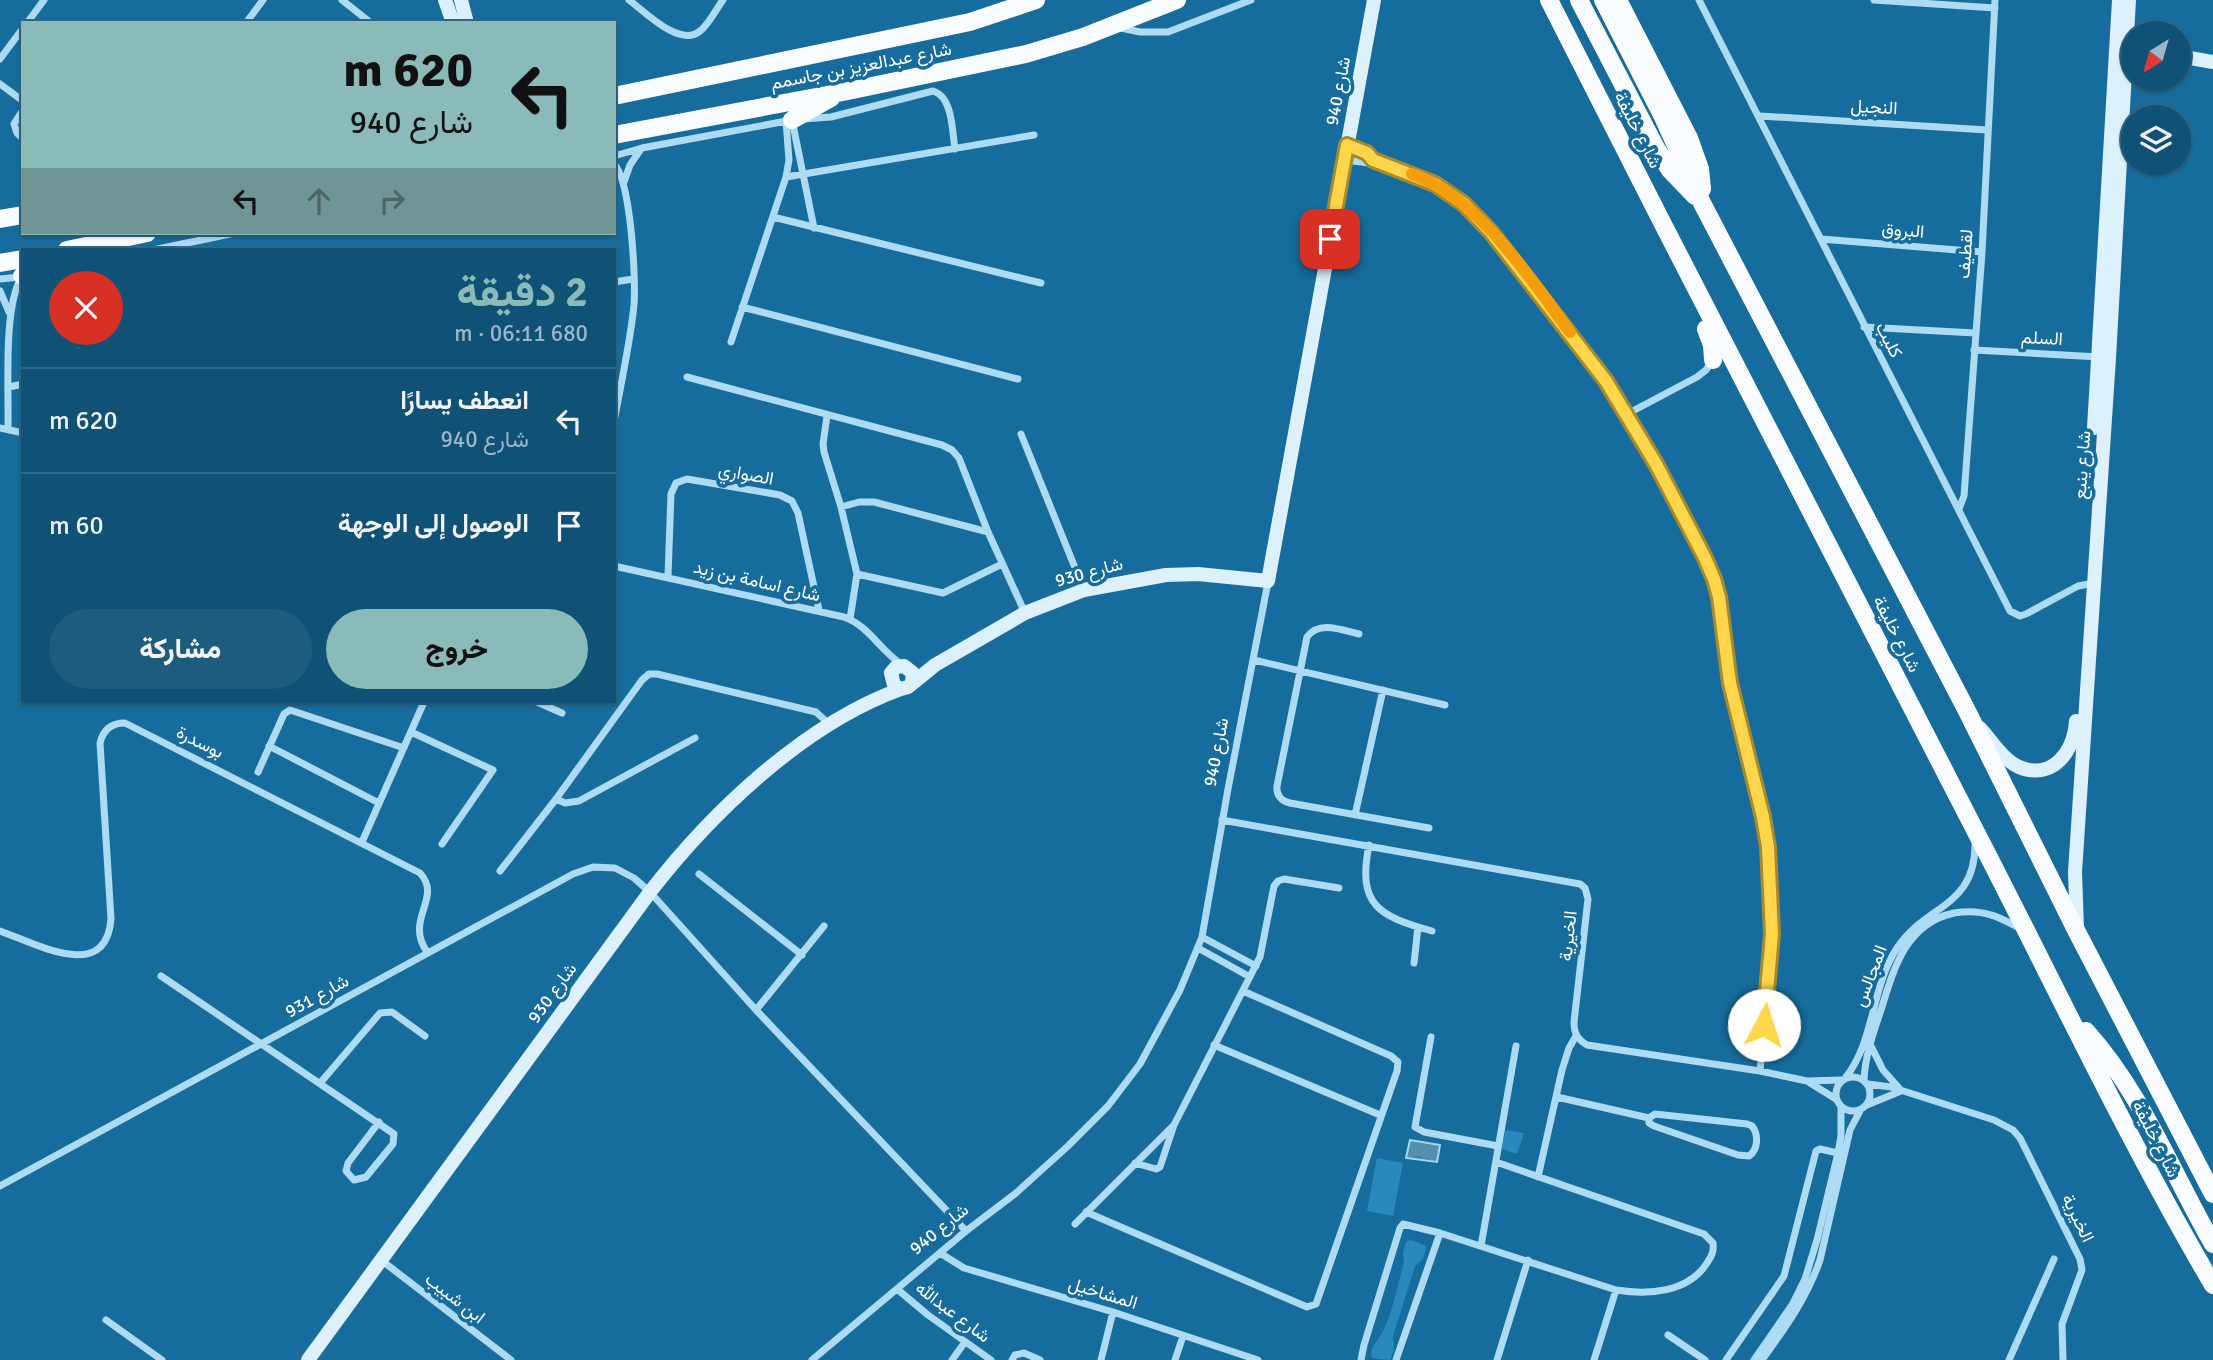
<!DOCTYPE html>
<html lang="ar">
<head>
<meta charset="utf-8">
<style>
	:root { --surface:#105276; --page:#1e5c7e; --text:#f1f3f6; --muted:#9cb6c5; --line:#306988; --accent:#8bbbb9 }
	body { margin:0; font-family:Signika,Vazirmatn,sans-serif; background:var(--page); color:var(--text); direction:rtl; height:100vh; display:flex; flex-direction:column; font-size:26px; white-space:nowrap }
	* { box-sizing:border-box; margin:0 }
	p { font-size:23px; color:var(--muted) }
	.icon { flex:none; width:38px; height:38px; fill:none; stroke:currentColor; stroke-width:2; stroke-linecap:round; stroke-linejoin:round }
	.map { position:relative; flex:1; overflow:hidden; direction:ltr }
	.drawer { position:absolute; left:21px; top:248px; width:595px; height:455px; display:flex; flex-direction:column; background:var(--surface); border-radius:0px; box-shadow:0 2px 5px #0004,0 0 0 2px var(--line); direction:rtl }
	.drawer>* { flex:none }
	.hud { position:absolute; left:21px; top:21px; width:595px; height:214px; border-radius:0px; box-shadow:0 2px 5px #0004,0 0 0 2px var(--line); direction:rtl; background:#8bbbb9; color:#111; overflow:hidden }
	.needle { width:46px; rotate:217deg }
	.fabs { position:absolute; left:2121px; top:21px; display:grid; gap:14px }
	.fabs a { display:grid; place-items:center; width:70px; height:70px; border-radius:50%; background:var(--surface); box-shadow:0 2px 5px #0004,0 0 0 2px var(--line); font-size:35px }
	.pin { position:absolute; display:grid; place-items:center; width:60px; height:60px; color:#fff; margin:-30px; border-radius:14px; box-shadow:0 4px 10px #0006 }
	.me { position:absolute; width:77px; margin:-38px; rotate:5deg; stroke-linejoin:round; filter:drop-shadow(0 0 5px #0008) }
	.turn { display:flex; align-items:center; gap:24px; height:147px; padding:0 28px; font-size:32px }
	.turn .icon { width:91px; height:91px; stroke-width:2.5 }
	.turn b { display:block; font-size:49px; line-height:60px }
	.lanes { display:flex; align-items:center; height:66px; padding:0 28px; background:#0003; justify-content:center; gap:35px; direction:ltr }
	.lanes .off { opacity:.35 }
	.round { display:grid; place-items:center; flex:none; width:74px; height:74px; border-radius:37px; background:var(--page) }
	.summary { display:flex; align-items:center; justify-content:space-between; height:119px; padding:0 28px }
	h1 { font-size:42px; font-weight:800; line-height:52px; color:var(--accent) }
	.primary-button { display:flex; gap:14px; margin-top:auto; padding:14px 28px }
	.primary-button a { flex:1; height:80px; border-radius:42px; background:var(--accent); color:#111; font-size:28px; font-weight:800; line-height:80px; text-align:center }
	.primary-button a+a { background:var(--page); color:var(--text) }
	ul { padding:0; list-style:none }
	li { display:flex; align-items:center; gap:21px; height:105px; padding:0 28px; border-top:2px solid var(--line) }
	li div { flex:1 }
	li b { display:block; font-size:26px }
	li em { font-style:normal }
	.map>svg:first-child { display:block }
	.green { fill:#2a89ba }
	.water { fill:url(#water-ripples); stroke:#a0d9f5; stroke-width:2 }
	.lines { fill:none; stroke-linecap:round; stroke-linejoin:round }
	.street { stroke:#addbf3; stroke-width:7 }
	.secondary { stroke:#ddf1fc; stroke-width:14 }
	.primary { stroke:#f9fdff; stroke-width:18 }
	.route-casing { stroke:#a68a30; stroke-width:18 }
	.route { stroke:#ffd54a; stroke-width:12 }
	.slow { stroke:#f59e0b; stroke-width:12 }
	.labels { text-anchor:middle; stroke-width:7; stroke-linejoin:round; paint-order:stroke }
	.street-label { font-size:18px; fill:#fff; stroke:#166d9d }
</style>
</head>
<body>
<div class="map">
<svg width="2213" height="1360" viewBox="0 0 2213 1360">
	<defs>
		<pattern id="water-ripples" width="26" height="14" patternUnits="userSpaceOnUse" patternTransform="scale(1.75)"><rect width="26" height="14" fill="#558eae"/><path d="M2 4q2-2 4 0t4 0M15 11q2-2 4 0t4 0" fill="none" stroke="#517487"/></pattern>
	</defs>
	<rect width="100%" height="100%" fill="#166d9d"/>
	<path class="green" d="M1505,1130L1524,1133L1517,1154L1502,1149Z
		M1377,1158L1403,1163L1393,1216L1367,1211Z
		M1410,1240L1425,1245L1426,1248L1423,1259L1415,1266L1393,1336L1394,1350L1390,1360L1372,1358C1369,1347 1377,1342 1382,1333C1391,1318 1399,1281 1404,1262L1403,1253L1406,1242Z"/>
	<path class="water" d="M1410,1140L1440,1145L1437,1162L1406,1158Z"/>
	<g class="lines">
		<path class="street" d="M342,0L371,23
			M629,0C645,12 680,48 700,31C709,24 716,9 723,0
			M1699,0L2010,611L2020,616L2026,614L2078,586L2094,583
			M1874,0L1995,8
			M27,23L44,0
			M246,23L263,0
			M1121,28L1140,32H1168L1251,0
			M0,59L23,28
			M0,84L23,101
			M23,110L14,124L17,133L23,139
			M1760,116L1987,130
			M803,119L831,117L933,91C953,97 952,131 955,149
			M792,120L814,228
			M1347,145L1367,153L1373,161C1395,168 1418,174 1437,186C1491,218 1528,276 1565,325C1621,402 1677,486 1713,575C1726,608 1722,645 1729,679C1740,736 1762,791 1769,849C1777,923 1767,997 1760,1071
			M614,156L642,148L792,120
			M1345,160L1369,163L1373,161
			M614,164C631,181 636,279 634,305C630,344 621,383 614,422
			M786,177L1034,135
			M624,182L630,165L641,149
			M773,217L1041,283
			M1821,239L1982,252
			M153,250L235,233
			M0,279L20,277
			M614,282L633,279
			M0,291L9,312
			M742,307L1018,379
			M1864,327L1975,333
			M731,342L786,177L789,160L786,121
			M1974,350L2099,357
			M687,377L942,445L952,450L959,458L988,532L1025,613
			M9,387L23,384
			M1627,414L1697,377L1706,370L1712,361
			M827,416L823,444L824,452L841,507L857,574L943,593L1002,564
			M0,428L23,433
			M8,429C9,391 3,309 21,278
			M1021,434L1084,590
			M841,507L859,502H874L988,532
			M1959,509L1964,496L1982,252L1995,0
			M614,566L844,617C869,626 880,650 901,664
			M668,576L671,494L676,483L687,479L780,495L792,501L798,513L819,610
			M850,619L857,574
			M1359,634C1342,630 1319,620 1307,637L1277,786C1276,795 1281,801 1290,803L1429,828
			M1254,660L1445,705
			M537,702L562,713
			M411,732L493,770L442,844
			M269,746L379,803
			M258,772L284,714L290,710L404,748
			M556,799L565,803L579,801L695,738
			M1355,815L1383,690
			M1222,820L1580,884L1585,888L1588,899L1574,1022C1574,1033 1577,1039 1587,1045L1760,1071L1807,1081L1841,1080
			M362,842L424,702
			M1369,845C1357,905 1378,916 1432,931
			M500,871L556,799L642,680L649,674H657L816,712L829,724
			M699,874L802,955
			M0,931C35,943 106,984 111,919L100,743C103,730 111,723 125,723L420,873C443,898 404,919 427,952
			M1202,937L1256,966
			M1198,948L1250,977
			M1414,963L1418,927
			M161,976L394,1134L393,1144L366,1177L354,1180L346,1171L348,1163L379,1122
			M756,1010L824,926
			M1431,1037L1415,1127L1424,1132L1498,1146
			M1214,1045L1380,1115
			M1871,1046L1883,1070L1899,1088
			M1836 1094a17 17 0 1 1 34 0a17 17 0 1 1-34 0Z
			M1846,1077C1875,1040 1871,987 1897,948C1927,903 1977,908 1975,840
			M1864,1080C1865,1055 1874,1031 1882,1007C1894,967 1907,923 1954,913C1966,911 1979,911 1991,915C2002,918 2011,924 2021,929
			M321,1082L380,1013L392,1012L425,1036
			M1810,1083L1836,1099
			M1868,1084L1891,1087L1994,1120L2013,1130L2020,1138L2080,1259L2082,1270L2062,1324L2063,1360
			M1557,1097L1649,1118L1655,1114L1747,1124L1752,1126C1759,1135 1758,1150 1749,1156L1738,1155L1654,1126L1649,1123V1118
			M1867,1105L1901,1091
			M1135,1163L1156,1169L1160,1167L1174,1125
			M1538,1177L1562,1070L1569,1048L1576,1036
			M0,1186L573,874L593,867L615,868L634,878L650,892L756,1010L966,1231
			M1086,1212L1307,1307L1316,1304L1397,1071L1398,1062L1391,1056L1243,991
			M1075,1224L1174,1125L1260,957L1274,886L1278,881L1284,879L1339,888
			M1481,1246L1516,1046
			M940,1253L964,1268L1113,1312L1258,1360
			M381,1260L511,1360
			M897,1289L928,1315L991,1360
			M106,1320L162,1360
			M1668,1335L1705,1360
			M812,1360L966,1231L1016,1193L1068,1146L1108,1106L1140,1064L1180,990L1202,937L1228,789L1268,582
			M952,1360L965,1342
			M1012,1360L1015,1355L1024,1353L1040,1360
			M1101,1360L1113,1312
			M1175,1360L1183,1336
			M1361,1360L1364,1345L1400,1228L1403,1224L1440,1233L1616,1290C1648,1295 1688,1293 1707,1263C1712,1256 1714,1251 1713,1243L1704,1234L1496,1162
			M1396,1360L1440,1233
			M1497,1360L1528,1260
			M1594,1360L1616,1290
			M1726,1360L1784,1276L1816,1151L1820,1149L1838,1153
			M1754,1360L1792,1305L1805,1279L1817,1240L1838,1153L1841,1136V1107
			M1762,1360C1785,1328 1807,1298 1820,1260L1850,1130L1861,1109
			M2009,1360L2054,1259"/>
		<path class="secondary" d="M445,0L453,23
			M461,0L467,23
			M2179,56L2213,62
			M2094,428L2119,0
			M912,682L913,673L904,666L896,667L891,673L894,685L901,689L908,687L935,665L1025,613L1084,590L1166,575L1198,574L1268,581L1374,0
			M1980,728C1991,740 2003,760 2019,767C2053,781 2074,751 2076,721
			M2077,928L2075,872L2109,358L2129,0
			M308,1360L650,892C712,812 804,724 901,689"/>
		<path class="primary" d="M1549,0C1690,279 1834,557 1977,834C2055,985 2127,1139 2213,1285
			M1579,0L1657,150L1670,170L1695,196
			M1603,0L1663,117L1702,203L1966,709L2077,932L2213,1194
			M1618,0L1689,138L1700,169L1702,189
			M614,96L970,22L1036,0
			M792,120L831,98
			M614,135L843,92L1026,54L1083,37L1177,0
			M0,219L23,215
			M67,250L147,233
			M0,263L23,259
			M22,276H23
			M1706,329L1712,345L1713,360
			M2086,1031C2142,1093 2172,1173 2213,1244"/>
	</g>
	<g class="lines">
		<g class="route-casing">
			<path id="route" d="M1330,239L1347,145L1367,153L1373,160L1435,184L1464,204L1491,232L1606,381L1656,464L1704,556L1714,579L1719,597L1730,683L1763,817L1768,847L1772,934L1764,1025"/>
		</g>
		<use href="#route" class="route"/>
		<path class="slow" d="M1412,174C1479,198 1529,277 1570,332"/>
	</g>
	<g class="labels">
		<g class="street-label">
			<text transform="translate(861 66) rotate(-11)" y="6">شارع عبدالعزيز بن جاسمم</text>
			<text transform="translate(1338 91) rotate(-79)" y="6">شارع 940</text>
			<text transform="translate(1874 107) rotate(3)" y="6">النجيل</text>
			<text transform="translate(1638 130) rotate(63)" y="6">شارع خليفة</text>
			<text transform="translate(1903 230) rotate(5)" y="6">البروق</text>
			<text transform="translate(1965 254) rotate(-86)" y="6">لقطيف</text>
			<text transform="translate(2042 338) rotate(3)" y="6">السلم</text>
			<text transform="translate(1889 340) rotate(63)" y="6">كليب</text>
			<text transform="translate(2082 465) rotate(-86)" y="6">شارع ينبع</text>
			<text transform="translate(746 474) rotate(10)" y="6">الصواري</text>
			<text transform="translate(1089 572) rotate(-15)" y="6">شارع 930</text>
			<text transform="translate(757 581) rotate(13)" y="6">شارع اسامة بن زيد</text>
			<text transform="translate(1897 634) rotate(63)" y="6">شارع خليفة</text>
			<text transform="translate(200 742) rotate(27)" y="6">بوسدرة</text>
			<text transform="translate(1216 752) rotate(-79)" y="6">شارع 940</text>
			<text transform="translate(1568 936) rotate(-84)" y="6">الخيرية</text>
			<text transform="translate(1870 976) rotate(-69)" y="6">المجالس</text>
			<text transform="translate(552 993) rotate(-54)" y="6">شارع 930</text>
			<text transform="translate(317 996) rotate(-29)" y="6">شارع 931</text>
			<text transform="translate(2156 1139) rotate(63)" y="6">شارع خليفة</text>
			<text transform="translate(2078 1218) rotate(64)" y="6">الخيرية</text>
			<text transform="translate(939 1229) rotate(-39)" y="6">شارع 940</text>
			<text transform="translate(1103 1293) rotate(17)" y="6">المشاخيل</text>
			<text transform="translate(455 1298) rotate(38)" y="6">ابن شبيب</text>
			<text transform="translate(953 1312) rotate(37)" y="6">شارع عبدالله</text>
		</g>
	</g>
</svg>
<div class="fabs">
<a><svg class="needle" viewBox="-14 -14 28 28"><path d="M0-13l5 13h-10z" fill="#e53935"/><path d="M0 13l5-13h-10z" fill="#9cb6c5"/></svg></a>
<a><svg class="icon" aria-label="layers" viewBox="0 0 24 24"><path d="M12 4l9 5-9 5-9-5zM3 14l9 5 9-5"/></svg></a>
</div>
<div class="pin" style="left:1330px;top:239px;background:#d93025"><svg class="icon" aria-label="arrive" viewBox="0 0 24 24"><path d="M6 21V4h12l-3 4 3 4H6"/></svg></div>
<svg class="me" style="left:1764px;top:1025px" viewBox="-20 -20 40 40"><circle r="19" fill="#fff"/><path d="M0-13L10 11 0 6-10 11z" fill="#ffd54a"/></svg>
<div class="hud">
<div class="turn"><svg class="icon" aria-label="left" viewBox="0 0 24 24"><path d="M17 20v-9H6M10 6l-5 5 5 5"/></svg><div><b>620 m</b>شارع 940</div></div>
<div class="lanes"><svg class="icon" aria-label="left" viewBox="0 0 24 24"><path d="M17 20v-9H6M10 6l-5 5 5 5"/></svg><svg class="icon off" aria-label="ahead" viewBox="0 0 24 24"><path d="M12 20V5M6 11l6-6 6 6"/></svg><svg class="icon off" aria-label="right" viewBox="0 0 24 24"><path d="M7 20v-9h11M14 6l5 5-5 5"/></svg></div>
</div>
<section class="drawer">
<div class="summary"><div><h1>2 دقيقة</h1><p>680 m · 06:11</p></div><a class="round" style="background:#d93025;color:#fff"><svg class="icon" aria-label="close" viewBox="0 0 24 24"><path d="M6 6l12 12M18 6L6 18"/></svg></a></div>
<ul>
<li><svg class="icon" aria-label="left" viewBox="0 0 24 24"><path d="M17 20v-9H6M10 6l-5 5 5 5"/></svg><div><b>انعطف يسارًا</b><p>شارع 940</p></div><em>620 m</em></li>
<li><svg class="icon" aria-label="arrive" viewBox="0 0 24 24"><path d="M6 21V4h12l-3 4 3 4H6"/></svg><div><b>الوصول إلى الوجهة</b></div><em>60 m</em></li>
</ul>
<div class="primary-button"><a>خروج</a><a>مشاركة</a></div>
</section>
</div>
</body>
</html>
